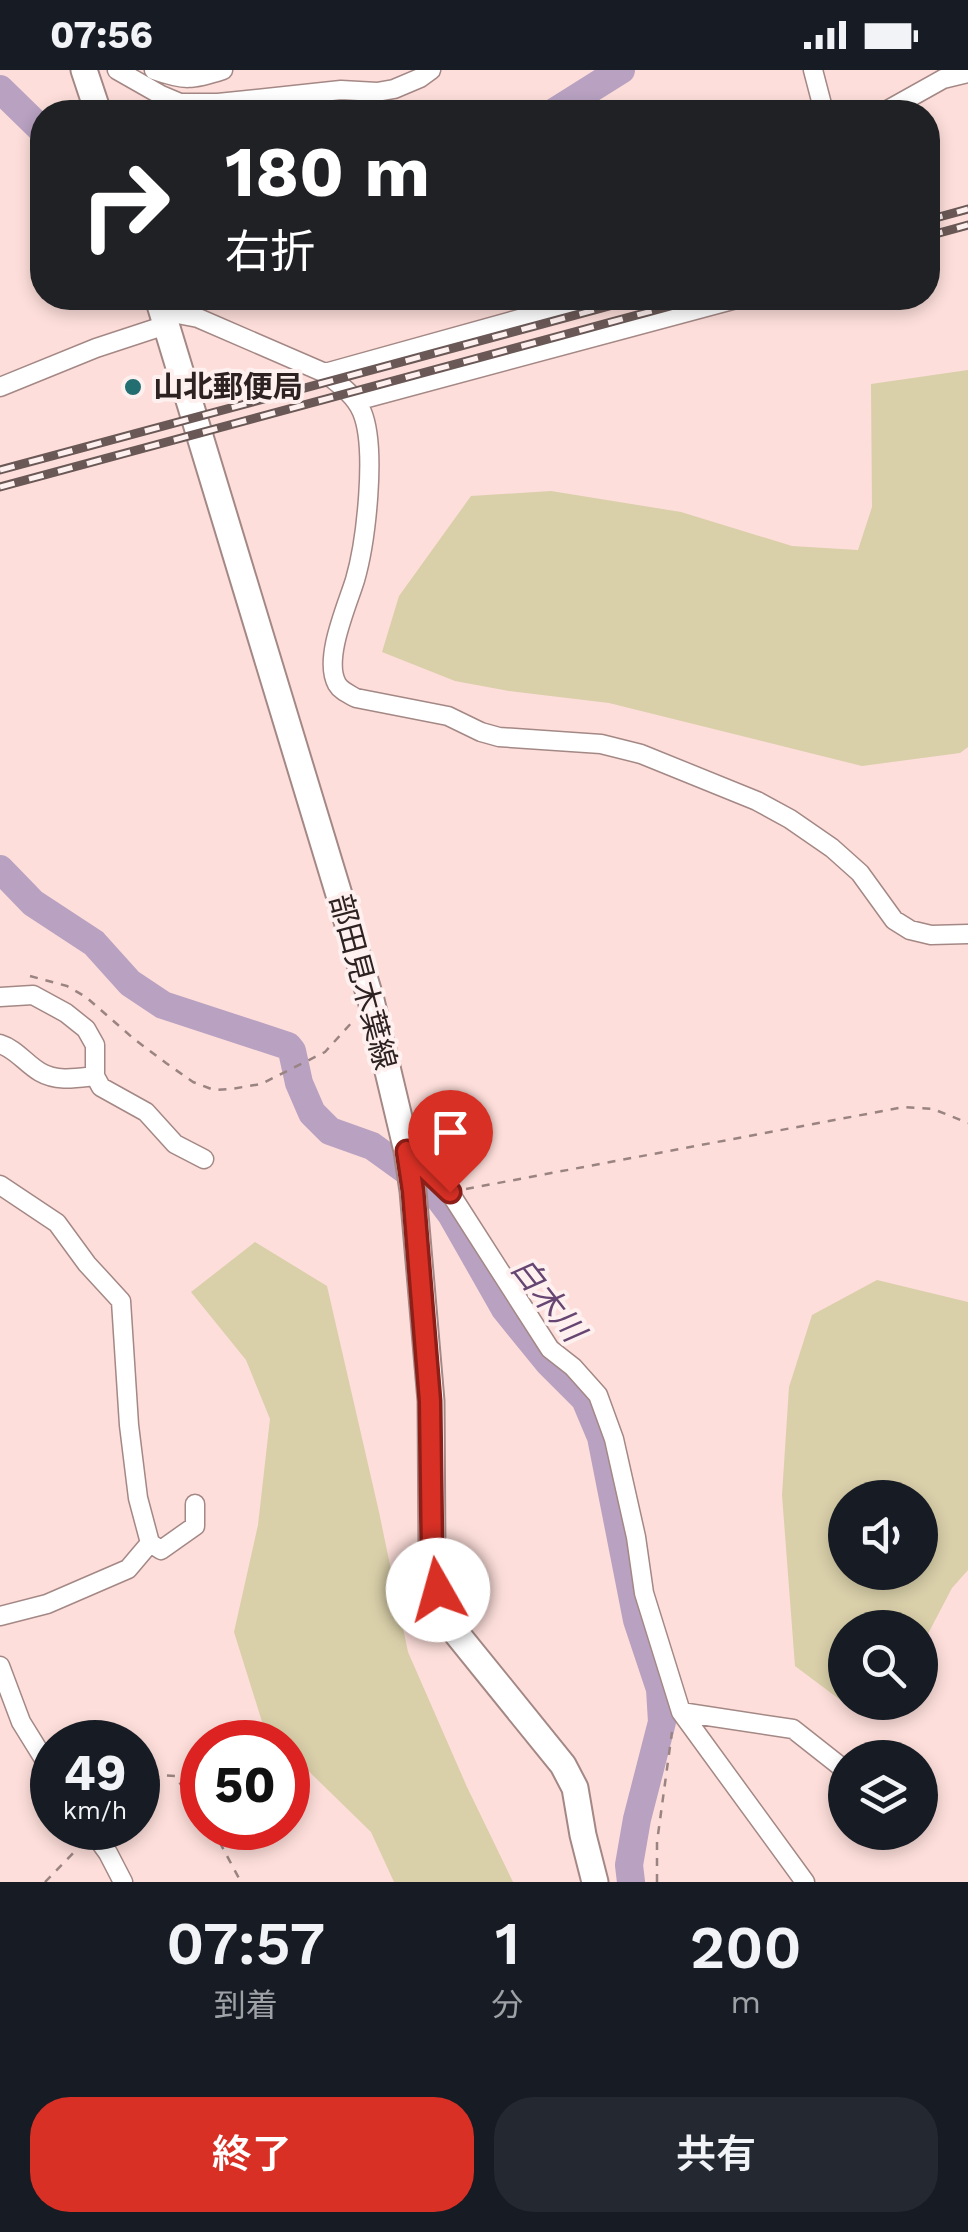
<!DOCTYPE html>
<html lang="ja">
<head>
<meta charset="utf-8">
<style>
	:root { --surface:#171b24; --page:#242831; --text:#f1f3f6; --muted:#9ea1a6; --accent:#d93025 }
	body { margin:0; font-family:"Work Sans","Noto Sans JP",sans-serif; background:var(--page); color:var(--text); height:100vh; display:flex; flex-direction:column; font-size:38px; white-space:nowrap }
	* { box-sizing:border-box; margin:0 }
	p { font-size:32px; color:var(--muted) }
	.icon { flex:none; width:55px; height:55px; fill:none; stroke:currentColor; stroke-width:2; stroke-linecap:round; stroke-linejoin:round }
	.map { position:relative; height:1812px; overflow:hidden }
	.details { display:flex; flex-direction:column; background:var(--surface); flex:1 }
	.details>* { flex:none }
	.hud { position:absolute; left:30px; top:30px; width:910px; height:210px; border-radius:40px; box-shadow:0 5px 15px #0003; background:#202124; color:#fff; overflow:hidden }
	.controls { position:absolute; left:828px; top:1410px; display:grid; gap:20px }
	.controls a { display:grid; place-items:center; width:110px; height:110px; border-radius:50%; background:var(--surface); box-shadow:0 5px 15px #0003; font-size:50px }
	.speed { position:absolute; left:30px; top:1650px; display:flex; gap:20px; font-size:50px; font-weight:700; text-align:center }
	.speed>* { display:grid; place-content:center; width:130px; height:130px; border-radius:50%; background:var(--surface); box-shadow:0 5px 15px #0003; line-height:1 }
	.speed small { font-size:25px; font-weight:400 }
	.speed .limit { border:15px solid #d22; background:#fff; color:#111 }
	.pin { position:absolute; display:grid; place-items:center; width:85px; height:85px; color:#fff; margin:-102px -42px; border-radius:50% 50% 50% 0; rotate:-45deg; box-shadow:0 0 10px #0007 }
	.pin .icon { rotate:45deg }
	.me { position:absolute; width:110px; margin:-55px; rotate:353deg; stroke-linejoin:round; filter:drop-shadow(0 0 8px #0008) }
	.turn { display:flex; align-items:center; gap:35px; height:210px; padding:0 30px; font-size:45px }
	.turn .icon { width:130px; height:130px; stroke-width:2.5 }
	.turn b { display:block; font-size:70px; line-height:85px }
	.eta { display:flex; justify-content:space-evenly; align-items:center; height:170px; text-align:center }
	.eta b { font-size:60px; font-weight:600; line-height:70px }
	.primary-button { display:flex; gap:20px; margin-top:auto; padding:20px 30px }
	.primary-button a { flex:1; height:115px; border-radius:40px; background:var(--accent); color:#fff; font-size:40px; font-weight:600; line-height:115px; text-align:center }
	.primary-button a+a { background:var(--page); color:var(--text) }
	.status { display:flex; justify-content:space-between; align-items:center; height:70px; padding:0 50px; background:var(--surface); direction:ltr }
	.status svg { height:28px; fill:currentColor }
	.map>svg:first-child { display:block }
	.green { fill:#d9cfa9; fill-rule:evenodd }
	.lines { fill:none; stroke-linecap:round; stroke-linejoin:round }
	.river { stroke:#b8a1c1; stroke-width:28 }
	.minor-casing { stroke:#a48885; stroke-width:21 }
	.secondary-casing { stroke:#a48885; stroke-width:29 }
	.path { stroke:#9a8482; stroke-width:2.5; stroke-dasharray:8 8; stroke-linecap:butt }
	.minor { stroke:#fff; stroke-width:18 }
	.secondary { stroke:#fff; stroke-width:25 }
	.rail-casing { stroke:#695856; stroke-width:9 }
	.rail { stroke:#fdf0ef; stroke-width:5; stroke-dasharray:15; stroke-linecap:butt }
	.route-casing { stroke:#8d1f18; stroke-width:25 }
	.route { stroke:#d93025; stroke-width:18 }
	.poi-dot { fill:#226e71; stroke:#fdf0ef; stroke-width:4 }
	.labels { text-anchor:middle; stroke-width:8; stroke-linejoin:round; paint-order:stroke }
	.poi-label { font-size:30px; font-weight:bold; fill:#2d2221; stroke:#fdf0ef; text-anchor:start }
	.street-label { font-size:30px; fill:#2d2221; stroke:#fdf0ef }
	.water-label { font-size:32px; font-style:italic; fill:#664572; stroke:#fdf0ef }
</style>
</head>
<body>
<div class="status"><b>07:56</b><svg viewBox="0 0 49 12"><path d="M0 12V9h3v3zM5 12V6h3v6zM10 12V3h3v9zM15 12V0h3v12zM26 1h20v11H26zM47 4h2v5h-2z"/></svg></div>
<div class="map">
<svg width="968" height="1812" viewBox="0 0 968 1812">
	<rect width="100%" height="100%" fill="#fddeda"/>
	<path class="green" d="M968,300V677L960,683L862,696L609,633L509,621L455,611L382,582L399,526L471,426L551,421L681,442L792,476L858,480L872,437L871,314Z
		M255,1172L327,1216L379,1442L408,1582L467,1717L513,1812H394L371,1762L288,1681V1672H279L264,1658L234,1562L258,1455L270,1349L246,1290L191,1222Z
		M877,1210L968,1232V1500L952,1518L920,1579V1558H845V1632L859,1633L851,1638L795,1596L782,1425L789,1317L812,1245ZM845,1428H920V1502H845Z"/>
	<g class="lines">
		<path class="river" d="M0,19L42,60
			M554,42L621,0
			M0,799L33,833L94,873L130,913L163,935L288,976L292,981L299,1013L312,1043L330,1061L372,1076L433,1120L451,1144L505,1239L548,1292L585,1329L601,1367L637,1550L660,1619L662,1652L637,1749L629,1795L631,1812"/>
		<g class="minor-casing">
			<path id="minor" d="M117,0L161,25L180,33H218L341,20L377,22L394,19L420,8L431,0
				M154,0C184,11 193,10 223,0
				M813,0L824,42
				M884,42L943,9L968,3
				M162,241L198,248L325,303C339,314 355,325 362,342C377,378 366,472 355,510C347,536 323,589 337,614C341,621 349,624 356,628L448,646L481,662L499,667L601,674L641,684L757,731L790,749L832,778L860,803L894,850L910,860L931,865L968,864
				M325,303L595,228
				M0,317L96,278L166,255
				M356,331L736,229
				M0,927L33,925L66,943L86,959L95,975V1006C77,1008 57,1012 40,1002C25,993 16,979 0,974
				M95,1006L101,1017L146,1042L175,1074L204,1089
				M408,1081L450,1123L550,1279L573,1297L598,1325L614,1369L636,1467L644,1523L681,1642L805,1812
				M0,1115L57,1153L87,1194L121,1231L129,1355L138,1428L150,1473L128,1499L47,1534L0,1546
				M150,1473L161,1480L195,1456V1434
				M0,1596L21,1652L52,1702
				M681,1642L793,1659L845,1700
				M90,1758L108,1783L123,1812"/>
		</g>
		<g class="secondary-casing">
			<path id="secondary" d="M84,0L98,42
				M158,228L371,930L407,1081L413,1121L431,1331L432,1484L438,1520L453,1559L563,1695L575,1718L583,1765L595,1812"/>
		</g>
		<path class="path" d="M30,906L67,916L86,927L134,969L166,993L193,1012L214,1020L231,1019L261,1014L325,982L354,950
			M466,1119L904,1037L933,1039L968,1053
			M138,1717L160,1705L175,1706L202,1745
			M212,1758L241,1812
			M45,1812L82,1774
			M657,1812V1772L672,1662"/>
		<use href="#minor" class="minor"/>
		<use href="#secondary" class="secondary"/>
		<g class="rail-casing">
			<path id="rail" d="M928,150L968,139
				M928,166L968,155
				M0,400L639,228
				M0,417L700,228"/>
		</g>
		<use href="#rail" class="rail"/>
	</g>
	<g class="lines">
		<g class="route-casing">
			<path id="route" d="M438,1520L432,1484L430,1331L413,1121L407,1081L450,1122"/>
		</g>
		<use href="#route" class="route"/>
	</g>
	<circle class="poi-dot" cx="133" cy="317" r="10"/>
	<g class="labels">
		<g class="poi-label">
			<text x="153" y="327">山北郵便局</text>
		</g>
		<g class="street-label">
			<text transform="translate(363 912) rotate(75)" y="10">部田見木葉線</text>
		</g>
		<g class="water-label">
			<text transform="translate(548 1229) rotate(52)" y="11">白木川</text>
		</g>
	</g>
</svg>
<div class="controls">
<a><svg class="icon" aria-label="sound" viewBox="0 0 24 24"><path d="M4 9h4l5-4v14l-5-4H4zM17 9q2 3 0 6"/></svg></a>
<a><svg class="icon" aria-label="search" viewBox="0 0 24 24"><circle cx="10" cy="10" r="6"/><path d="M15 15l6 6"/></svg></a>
<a><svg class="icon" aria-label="layers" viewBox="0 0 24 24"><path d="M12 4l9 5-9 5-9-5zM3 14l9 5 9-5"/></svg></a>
</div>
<div class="speed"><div>49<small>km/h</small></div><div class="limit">50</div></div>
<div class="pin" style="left:450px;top:1122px;background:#d93025"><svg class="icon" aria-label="arrive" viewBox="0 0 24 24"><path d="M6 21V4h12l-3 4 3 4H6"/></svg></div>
<svg class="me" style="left:438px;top:1520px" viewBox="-20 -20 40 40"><circle r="19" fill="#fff"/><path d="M0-13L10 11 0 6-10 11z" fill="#d93025"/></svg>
<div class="hud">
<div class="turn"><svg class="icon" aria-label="right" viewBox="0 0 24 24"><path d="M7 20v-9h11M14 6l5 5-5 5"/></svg><div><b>180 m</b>右折</div></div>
</div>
</div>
<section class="details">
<div class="eta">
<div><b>07:57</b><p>到着</p></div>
<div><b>1</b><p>分</p></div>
<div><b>200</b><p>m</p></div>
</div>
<div class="primary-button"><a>終了</a><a>共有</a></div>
</section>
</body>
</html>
